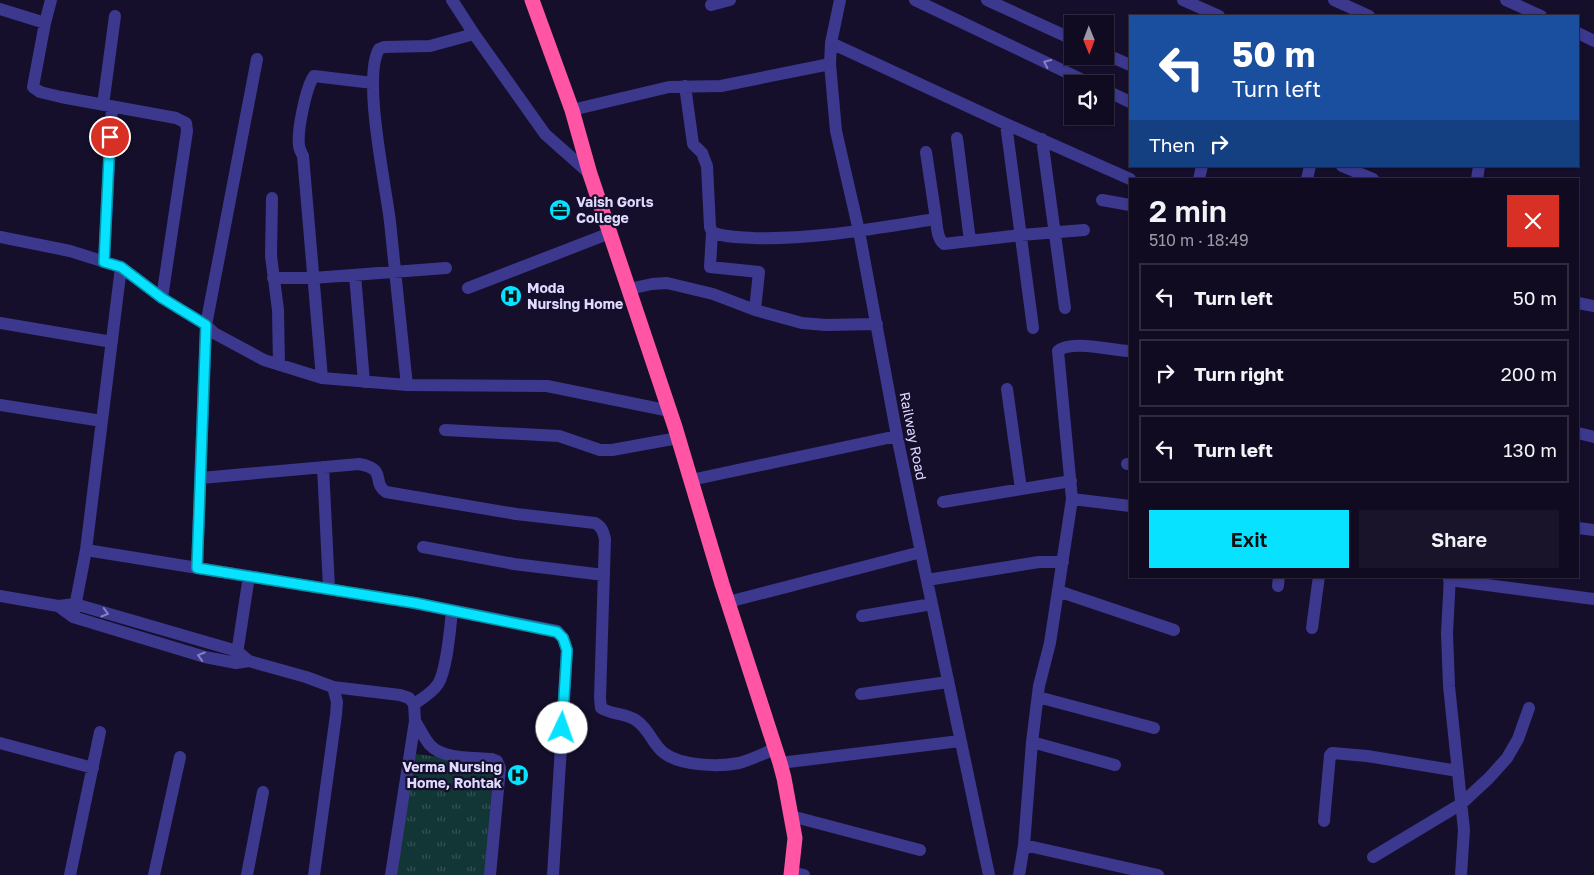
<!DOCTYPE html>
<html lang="en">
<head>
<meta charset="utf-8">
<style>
	:root { --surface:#100b21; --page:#19142a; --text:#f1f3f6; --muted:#9c9ba5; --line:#302b3f; --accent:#06e2ff }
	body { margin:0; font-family:"Golos Text",sans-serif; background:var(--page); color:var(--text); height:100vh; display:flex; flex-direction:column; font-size:19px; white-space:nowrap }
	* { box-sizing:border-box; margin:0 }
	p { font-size:16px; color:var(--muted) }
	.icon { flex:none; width:28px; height:28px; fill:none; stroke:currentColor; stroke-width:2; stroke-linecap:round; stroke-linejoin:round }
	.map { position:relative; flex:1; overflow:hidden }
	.panel { position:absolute; left:1129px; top:178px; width:450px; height:400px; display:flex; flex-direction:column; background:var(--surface); border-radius:0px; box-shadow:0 1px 4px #0004,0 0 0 1px var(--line) }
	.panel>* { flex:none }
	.top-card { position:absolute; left:1129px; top:15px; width:450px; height:152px; border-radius:0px; box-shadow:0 1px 4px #0004,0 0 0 1px var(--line); background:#1a4fa0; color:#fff; overflow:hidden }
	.needle { width:32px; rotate:179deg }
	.fabs { position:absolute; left:1064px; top:15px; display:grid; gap:10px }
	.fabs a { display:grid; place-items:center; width:50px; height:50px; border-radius:0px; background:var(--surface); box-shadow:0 1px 4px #0004,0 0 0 1px var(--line); font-size:25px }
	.pin { position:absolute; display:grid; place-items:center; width:42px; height:42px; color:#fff; margin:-21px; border:2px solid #fff; border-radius:50%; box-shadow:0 1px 5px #0007 }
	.me { position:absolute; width:55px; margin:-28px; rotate:3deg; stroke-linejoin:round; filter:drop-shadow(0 0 4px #0008) }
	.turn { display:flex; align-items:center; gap:18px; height:105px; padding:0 20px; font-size:22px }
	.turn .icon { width:65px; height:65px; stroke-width:2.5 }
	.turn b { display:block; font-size:35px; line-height:42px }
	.then { display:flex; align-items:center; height:48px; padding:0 20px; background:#0003; gap:10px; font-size:19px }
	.round { display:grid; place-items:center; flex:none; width:52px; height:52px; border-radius:0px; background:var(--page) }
	.overview { display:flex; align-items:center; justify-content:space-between; height:85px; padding:0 20px }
	h1 { font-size:30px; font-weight:600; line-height:38px }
	.cta { display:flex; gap:10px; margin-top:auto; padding:10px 20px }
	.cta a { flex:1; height:58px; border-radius:0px; background:var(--accent); color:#111; font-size:20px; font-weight:600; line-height:58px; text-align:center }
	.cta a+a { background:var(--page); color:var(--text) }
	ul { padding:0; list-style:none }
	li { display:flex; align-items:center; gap:15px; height:68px; margin:0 10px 8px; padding:0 10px; border:2px solid var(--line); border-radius:0px }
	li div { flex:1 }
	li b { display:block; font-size:19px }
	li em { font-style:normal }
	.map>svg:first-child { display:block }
	.park { fill:url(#park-tufts) }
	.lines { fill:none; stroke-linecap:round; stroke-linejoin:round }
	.minor { stroke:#3c388e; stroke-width:12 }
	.highway { stroke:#ff55a4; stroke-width:15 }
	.oneway { stroke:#8581c1 }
	.route-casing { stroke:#0493a6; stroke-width:12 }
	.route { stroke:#06e2ff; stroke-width:9 }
	.labels { text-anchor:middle; stroke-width:4.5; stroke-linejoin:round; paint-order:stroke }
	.poi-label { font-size:14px; font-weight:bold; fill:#dfdaff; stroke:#150f2c; text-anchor:start }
	.street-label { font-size:14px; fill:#dfdaff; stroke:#150f2c }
</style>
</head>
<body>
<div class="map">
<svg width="1594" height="875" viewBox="0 0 1594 875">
	<defs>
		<pattern id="park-tufts" width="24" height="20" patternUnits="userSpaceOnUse" patternTransform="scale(1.25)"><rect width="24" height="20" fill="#123636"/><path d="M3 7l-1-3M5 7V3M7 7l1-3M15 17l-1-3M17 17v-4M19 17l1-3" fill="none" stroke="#345254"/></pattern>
	</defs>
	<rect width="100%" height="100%" fill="#150f2c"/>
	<path class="park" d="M408,753L494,764L485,875H394Z"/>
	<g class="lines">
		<path class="minor" d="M51,0L45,23L33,87L40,92L61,97L176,118L186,123L187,131L162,298
			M452,0L474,34L545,134L590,174
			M840,0L831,43L830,64L836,131L859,231L897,436L921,552L989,875
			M915,0L1091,84
			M987,0L1072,39
			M1183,0L1219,16
			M1334,0L1369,16
			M1506,0L1541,16
			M711,5L730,0
			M0,9L45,23
			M1578,33L1594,41
			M831,43L1006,124L1130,179
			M1105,54L1130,65
			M685,86L693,144L702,153L707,166L710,227L712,232C725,238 739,237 753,238C815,240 875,228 936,219C937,227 937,239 944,244L1021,235L1084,230
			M1105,90L1130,102
			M103,105L115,16
			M572,110L669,87L721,86L830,64
			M1006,124L1033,328
			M957,138L970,241
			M1042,139L1065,308
			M926,152L936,219
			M1342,166L1373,179
			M1199,179L1202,166
			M1307,179L1310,166
			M1477,179L1479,166
			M272,198L271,256L278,310L279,365
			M1102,200L1130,205
			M712,232L710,267L759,272L755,310
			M0,237L70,251L121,267L162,298L206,325L214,333L264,360L322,378L407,385L547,386L670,411
			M104,262L112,107
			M355,275L364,382
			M273,278H313L446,268
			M468,288L610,233
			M629,289L652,284L667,283L713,294L755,310L802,323L826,325L877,324
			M1578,303L1594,306
			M0,323L112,342
			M322,378L303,156C301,152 299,149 299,145C297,131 306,87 314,76L373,83
			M407,385C401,331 396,277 390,222C386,186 362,78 379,49L384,47L430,46L474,34
			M1007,389L1021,489
			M0,405L102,421
			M445,430L559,436L600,450H612L678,438
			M1578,433L1594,437
			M1127,464H1130
			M323,467L329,588
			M201,478L359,464C388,469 371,482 386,492L516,514L595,523C602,527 603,531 605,539L600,698L601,708C612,715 627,713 637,721C649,729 653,745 664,753C681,766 719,767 739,763C751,760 764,753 775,749
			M691,480L897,436
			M1072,499L1130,506
			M943,502L1071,481
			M1578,528L1594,530
			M423,547L514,564L604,575
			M86,550L415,603L557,631L563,638L567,650L553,875
			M197,568L206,325L257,59
			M1450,576L1447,633L1449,686L1464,830L1461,875
			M927,580L1039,562H1063
			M1449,580L1594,599
			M1278,586L1279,576
			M1058,591L1174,630
			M0,596L58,606L75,604L237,651L249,661
			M728,602L921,552
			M58,606L73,617L205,657L236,663L249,661L306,677L333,687L337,702L336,715L314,875
			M862,616L932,604
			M73,617L86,550L121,267
			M1312,628L1319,576
			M236,660L249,576
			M333,687L400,695L409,698L414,704L415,721L391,875
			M861,694L948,682
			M1038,697L1154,728
			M414,704C423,698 432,693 438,684C447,670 450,629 452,611
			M415,721C420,729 424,738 430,745C444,760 473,757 492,759L497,761L500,768L490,875
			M1032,742L1115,765
			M0,743L93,768
			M780,763L960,741
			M791,816L920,850
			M1324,821L1330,755L1332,753L1367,756L1458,771
			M1024,845L1158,875
			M1373,857L1461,804L1489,778L1507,758L1518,739L1529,708
			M791,872L804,875
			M70,875L100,732
			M154,875L180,757
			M247,875L263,792
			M1019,875L1024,845L1032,742L1039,686L1050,643L1072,499L1058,351C1071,339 1113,351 1130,351"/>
		<path class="highway" d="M532,0L572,110L590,174L675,427L722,584L780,763L784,778L795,838L791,875"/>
	</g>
	<defs><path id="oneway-chevron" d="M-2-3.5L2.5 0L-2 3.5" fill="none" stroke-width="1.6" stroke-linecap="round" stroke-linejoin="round" transform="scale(1.25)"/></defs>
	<g class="oneway">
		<use href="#oneway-chevron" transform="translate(1047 63) rotate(-155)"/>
		<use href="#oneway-chevron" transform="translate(105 613) rotate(16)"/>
		<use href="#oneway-chevron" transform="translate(201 656) rotate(-164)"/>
	</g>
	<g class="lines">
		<g class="route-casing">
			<path id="route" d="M110,137L104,262L121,267L162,298L206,325L197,568L415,603L557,632L563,638L567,650L562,728"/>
		</g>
		<use href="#route" class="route"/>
	</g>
	<defs>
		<g id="office-disc" transform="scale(1.125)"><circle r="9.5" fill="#06e2ff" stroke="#150f2c"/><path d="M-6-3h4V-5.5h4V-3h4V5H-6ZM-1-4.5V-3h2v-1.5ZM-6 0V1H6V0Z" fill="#111"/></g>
		<g id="hospital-disc" transform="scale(1.125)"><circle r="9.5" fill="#06e2ff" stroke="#150f2c"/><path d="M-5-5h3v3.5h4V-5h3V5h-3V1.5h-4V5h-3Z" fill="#111"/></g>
	</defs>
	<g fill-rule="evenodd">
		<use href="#office-disc" x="560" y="210"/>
		<use href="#hospital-disc" x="511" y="296"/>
		<use href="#hospital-disc" x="518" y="775"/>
	</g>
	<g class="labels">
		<g class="poi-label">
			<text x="576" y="207">Vaish Gorls<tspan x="576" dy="16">College</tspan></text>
			<text x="527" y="293">Moda<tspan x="527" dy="16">Nursing Home</tspan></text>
			<text x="502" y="772" text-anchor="end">Verma Nursing<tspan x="502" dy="16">Home, Rohtak</tspan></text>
		</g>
		<g class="street-label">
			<text transform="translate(913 436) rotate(79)" y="5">Railway Road</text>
		</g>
	</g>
</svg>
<div class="fabs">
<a><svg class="needle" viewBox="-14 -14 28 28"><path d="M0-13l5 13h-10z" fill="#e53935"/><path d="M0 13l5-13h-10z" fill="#9c9ba5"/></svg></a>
<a><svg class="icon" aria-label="sound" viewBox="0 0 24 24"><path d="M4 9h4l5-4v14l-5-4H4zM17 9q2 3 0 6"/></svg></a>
</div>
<div class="pin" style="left:110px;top:137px;background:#d93025"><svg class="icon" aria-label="arrive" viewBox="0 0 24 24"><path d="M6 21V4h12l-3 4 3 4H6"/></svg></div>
<svg class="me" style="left:562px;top:728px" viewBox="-20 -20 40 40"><circle r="19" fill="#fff"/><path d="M0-13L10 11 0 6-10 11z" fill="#06e2ff"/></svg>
<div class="top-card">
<div class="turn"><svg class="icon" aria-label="left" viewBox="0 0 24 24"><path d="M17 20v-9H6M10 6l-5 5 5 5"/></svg><div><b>50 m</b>Turn left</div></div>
<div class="then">Then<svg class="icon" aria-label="right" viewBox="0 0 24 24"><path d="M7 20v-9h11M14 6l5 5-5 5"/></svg></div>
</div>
<section class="panel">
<div class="overview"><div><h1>2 min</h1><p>510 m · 18:49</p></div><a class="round" style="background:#d93025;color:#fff"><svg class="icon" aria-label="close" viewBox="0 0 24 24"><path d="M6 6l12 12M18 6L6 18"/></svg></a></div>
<ul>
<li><svg class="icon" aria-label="left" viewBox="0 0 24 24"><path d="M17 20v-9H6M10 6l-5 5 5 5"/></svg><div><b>Turn left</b></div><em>50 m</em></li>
<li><svg class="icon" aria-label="right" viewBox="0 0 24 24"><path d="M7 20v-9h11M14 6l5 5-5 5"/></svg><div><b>Turn right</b></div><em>200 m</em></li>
<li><svg class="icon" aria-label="left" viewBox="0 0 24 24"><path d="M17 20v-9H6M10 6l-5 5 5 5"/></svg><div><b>Turn left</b></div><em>130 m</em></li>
</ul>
<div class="cta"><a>Exit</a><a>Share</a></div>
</section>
</div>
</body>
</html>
